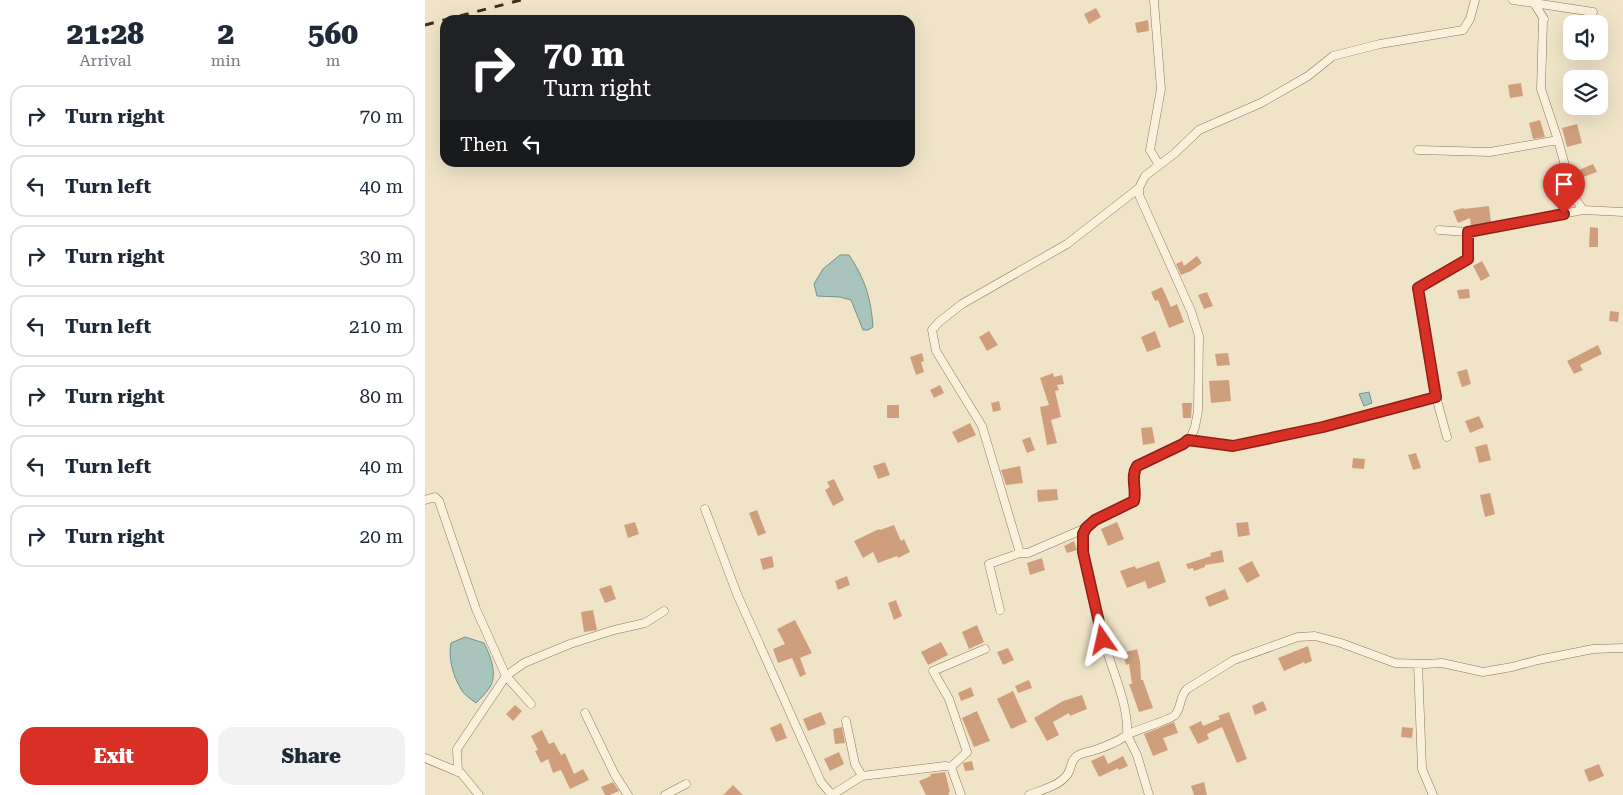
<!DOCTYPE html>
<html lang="en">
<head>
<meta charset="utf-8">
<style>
	:root { --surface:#fff; --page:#f2f2f3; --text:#1f2937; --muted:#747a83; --line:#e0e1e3; --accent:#d93025 }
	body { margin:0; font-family:"Roboto Serif",serif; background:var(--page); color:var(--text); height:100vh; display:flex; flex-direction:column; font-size:19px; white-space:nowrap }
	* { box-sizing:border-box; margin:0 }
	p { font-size:16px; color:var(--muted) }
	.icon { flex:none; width:28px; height:28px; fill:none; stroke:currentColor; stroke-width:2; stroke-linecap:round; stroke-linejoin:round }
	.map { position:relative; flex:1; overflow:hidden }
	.sheet { display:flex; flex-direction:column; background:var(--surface); width:425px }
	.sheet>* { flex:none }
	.top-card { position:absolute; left:15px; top:15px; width:475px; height:152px; border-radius:15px; box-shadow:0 5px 20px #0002; background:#202124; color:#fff; overflow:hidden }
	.fabs { position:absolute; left:1138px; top:15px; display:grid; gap:10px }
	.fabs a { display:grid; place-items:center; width:45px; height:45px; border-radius:10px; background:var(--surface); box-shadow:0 5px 20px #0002; font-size:25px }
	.pin { position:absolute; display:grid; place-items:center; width:42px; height:42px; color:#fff; margin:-51px -21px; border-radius:50% 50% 50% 0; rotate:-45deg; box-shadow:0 0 5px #0007 }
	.pin .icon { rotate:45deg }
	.me { position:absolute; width:55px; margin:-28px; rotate:349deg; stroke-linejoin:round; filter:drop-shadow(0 0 4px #0008) }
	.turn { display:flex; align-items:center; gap:18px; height:105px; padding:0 20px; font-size:22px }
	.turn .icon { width:65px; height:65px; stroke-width:2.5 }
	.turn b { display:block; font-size:35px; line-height:42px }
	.then { display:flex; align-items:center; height:48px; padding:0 20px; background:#0003; gap:10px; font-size:19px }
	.eta { display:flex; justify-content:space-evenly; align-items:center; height:85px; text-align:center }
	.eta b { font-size:30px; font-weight:800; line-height:35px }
	.primary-button { display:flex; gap:10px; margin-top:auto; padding:10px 20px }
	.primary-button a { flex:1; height:58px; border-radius:15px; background:var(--accent); color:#fff; font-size:20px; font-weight:800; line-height:58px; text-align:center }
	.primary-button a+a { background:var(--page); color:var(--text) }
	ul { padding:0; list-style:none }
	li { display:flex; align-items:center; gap:15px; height:62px; margin:0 10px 8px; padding:0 10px; border:2px solid var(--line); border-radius:15px }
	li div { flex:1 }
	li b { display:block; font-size:19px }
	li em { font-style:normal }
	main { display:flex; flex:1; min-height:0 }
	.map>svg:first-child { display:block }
	.water { fill:#a9c4bc; stroke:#6f938a }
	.building { fill:#cf9f7d }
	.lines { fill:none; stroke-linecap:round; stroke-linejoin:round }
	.minor-casing { stroke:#8d765c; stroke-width:9 }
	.minor { stroke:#faf1dc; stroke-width:8 }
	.rail { stroke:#3d2e20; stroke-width:3; stroke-dasharray:9 9; stroke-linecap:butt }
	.route-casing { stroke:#8d1f18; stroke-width:12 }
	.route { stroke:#d93025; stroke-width:9 }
</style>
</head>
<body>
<main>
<section class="sheet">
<div class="eta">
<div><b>21:28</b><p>Arrival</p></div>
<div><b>2</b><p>min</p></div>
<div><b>560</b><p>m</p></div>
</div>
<ul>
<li><svg class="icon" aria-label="right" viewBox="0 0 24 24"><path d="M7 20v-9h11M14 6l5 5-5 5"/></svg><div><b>Turn right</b></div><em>70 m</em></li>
<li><svg class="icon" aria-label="left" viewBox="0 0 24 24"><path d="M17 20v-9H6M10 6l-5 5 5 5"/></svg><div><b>Turn left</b></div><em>40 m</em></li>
<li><svg class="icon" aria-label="right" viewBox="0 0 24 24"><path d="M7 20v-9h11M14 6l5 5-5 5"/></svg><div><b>Turn right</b></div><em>30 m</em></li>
<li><svg class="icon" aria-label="left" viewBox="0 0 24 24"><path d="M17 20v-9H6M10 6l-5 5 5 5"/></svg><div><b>Turn left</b></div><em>210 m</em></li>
<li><svg class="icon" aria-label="right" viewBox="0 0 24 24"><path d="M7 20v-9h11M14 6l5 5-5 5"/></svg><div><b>Turn right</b></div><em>80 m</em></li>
<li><svg class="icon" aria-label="left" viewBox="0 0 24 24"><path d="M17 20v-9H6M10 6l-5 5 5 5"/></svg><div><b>Turn left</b></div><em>40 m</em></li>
<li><svg class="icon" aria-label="right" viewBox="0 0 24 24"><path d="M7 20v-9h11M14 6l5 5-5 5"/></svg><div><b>Turn right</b></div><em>20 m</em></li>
</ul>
<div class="primary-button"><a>Exit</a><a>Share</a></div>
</section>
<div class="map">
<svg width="1198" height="795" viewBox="0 0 1198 795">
	<rect width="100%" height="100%" fill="#f0e4c8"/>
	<path class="water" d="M415,255H424C440,279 446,298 448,327L443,330H438L426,300L415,297L392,296L389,284L398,269Z
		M944,392L947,403L939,406L934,394Z
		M40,637L59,643C65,655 73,674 65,687C61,693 56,698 51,703C46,699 39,695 36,689C28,676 23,658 26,643Z"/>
	<path class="building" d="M671,8L676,17L664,24L659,14Z
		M723,20L724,31L712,33L710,23Z
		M1096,83L1098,96L1085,98L1083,85Z
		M1115,120L1120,137L1108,139L1104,123Z
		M1152,124L1157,143L1142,147L1137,128Z
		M1168,164L1172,172L1158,177L1154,170Z
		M1064,206L1066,222L1046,226L1045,218L1033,223L1028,211L1038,208L1039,209Z
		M1165,227L1173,228V247H1164Z
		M772,256L777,263L766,271L756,275L751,264L757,261L759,266Z
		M1057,261L1065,276L1056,281L1048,266Z
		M737,287L746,307L752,304L759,322L744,328L733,300L730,301L726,292Z
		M1044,289L1045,298L1034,299L1032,290Z
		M782,292L788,306L779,309L773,295Z
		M1185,311L1194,312L1193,322L1184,321Z
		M564,331L573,345L562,351L554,337Z
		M730,331L736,347L722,352L716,337Z
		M1173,345L1177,354L1155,365L1158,370L1149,374L1142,361Z
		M497,353L499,361L496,362L499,372L491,375L485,357Z
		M803,353L805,365L792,366L790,354Z
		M1042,369L1046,384L1037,387L1032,372Z
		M628,373L629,377L637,375L639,384L632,385L634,390L630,391L636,417L626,420L632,443L622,445L615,407L624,405L615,378Z
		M804,380L806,401L786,403L784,381Z
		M515,385L519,393L509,398L505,390Z
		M574,401L576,410L568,412L566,403Z
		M757,403H767L766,418H758Z
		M462,405H474V418H462Z
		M1054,416L1059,427L1045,433L1040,421Z
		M545,423L551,435L533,443L527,432Z
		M727,427L730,443L718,445L716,428Z
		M605,437L610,450L602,453L597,440Z
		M1062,444L1066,460L1054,463L1050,447Z
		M991,453L996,468L988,470L983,455Z
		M928,458L940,459L939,469L927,468Z
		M460,462L465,475L453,479L448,466Z
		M595,466L598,483L581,485L576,470Z
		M409,479L419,500L408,506L400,490L405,487L402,482Z
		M632,489L633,500L613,502L612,490Z
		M1065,493L1070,514L1060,517L1055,495Z
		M332,510L341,533L333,536L324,513Z
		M210,522L214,534L203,538L199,525Z
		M692,522L699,539L683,546L676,529Z
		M823,522L825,535L813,537L811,523Z
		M469,525L476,541L479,539L485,552L473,558L472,556L453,563L448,552L438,558L429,541L454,529L455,530Z
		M649,541L652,550L642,553L639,546Z
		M797,550L799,562L780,565V567L769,571L768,568L763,569L761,564L786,556L785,553Z
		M347,556L349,567L338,570L335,559Z
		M617,558L620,570L605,575L602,563Z
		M734,561L741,582L723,589L720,581L702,588L695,571L710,566L711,569Z
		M827,561L835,576L822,583L813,568Z
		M422,576L425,585L413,590L410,581Z
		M186,585L191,599L180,603L174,589Z
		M800,589L804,599L784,607L780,597Z
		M471,600L477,616L469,620L463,603Z
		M168,610L172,630L159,632L156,612Z
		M370,620L387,653L375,658L381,674L375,677L367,658L353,663L348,649L360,644L352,629Z
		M552,625L559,642L544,649L537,632Z
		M516,642L523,655L503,665L496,652Z
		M883,646L887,661L880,664L879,662L859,671L853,658Z
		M583,648L589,660L578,665L572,652Z
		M712,649L715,661L716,680H718L728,708L714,712L704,684H707L704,664L701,665L698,653Z
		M604,680L607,688L593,693L590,686Z
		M546,687L549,696L536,701L533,693Z
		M588,691L602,722L586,729L572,699Z
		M657,695L662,709L645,716L644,713L628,722L634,735L622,741L609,718L638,701Z
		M838,701L842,710L830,715L827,706Z
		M90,705L97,711L88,721L81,714Z
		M552,711L565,741L549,747L537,718Z
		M396,712L401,724L383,731L378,719Z
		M804,712L822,759L812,763L797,727L782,734L784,739L773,744L764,727L776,721L778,726L795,719L793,716Z
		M749,722L753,733L738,738L743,750L728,756L719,734Z
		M356,723L362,738L351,742L345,728Z
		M417,727L420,743L410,744L408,729Z
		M977,727L988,728L987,738L976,737Z
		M117,730L124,744L129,742L136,755L140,753L149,774L158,769L164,780L145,789L136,770L128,773L123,759L116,763L110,751L113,750L106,736Z
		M414,752L419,764L405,771L399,759Z
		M679,755L683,764L698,756L703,766L694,770L693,768L674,777L666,761Z
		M547,761L549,770L540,771L538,763Z
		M1174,764L1179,776L1164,782L1159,770Z
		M520,772L525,792L523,793L524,795H501L494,781L506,776L505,774Z
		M188,782L194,791L185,795H180L176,787Z
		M779,782L782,795H769L766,786Z
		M308,785L318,795H298Z"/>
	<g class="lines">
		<g class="minor-casing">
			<path id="minor" d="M1088,0L1109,3L1119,19
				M729,1L736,89L725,150L734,165
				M1109,3L1168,12
				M1118,20L1116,89L1133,140L1148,195L1158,210L1198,212
				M993,150L1065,152L1133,140
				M1014,230L1043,232L1158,210
				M1011,397L993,288L1043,259V232
				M763,440L808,446L898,427L1011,397L1022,437
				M0,500L10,497L14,501L51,609L81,676L32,749L33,772
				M280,509L312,594L396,782L407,795
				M661,528L603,553H595L557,426L511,351L507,330L514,322L537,304L642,244L714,188
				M575,610L564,564L595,553
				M993,664L997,769L1008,795
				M106,704L81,676L99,663L145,644L189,630L220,623L239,611
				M160,713L190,775L203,795
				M421,721L430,764L437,776
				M0,758L36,773L54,795
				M526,767L542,752L524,699L508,671L560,649
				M240,795L261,784
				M407,795L437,776L520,766L526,767L536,795
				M604,795C616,790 634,786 642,775C647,769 645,760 652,756C656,753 662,752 667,751C679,747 691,743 702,735C704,705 687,670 679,642C673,621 670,599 665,578C662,564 651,543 660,530C670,515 694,509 709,501C712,489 704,477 712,466L759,444L766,437L770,427L773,411L774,336L766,311L714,195V188L720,176L750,153L774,130L836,103L883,76L908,56L955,44L1038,30L1045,19L1050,0
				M724,795L712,755L702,735C712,729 746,720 750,715C757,707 754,697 762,689L809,660L873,637L890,636L916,643L970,663L1000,664L1017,663L1058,672L1087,667L1113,660L1168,649L1198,648"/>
		</g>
		<use href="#minor" class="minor"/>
		<path class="rail" d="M0,25L96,0"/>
	</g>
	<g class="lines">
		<g class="route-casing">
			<path id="route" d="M678,640L658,552V534L661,528L670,520L709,501C712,489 705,477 712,466L758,444L763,440L808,446L898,427L1011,397L993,288L1043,259V232L1139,214"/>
		</g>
		<use href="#route" class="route"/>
	</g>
</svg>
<div class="fabs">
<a><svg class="icon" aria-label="sound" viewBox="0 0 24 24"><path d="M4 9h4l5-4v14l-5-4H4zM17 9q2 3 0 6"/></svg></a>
<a><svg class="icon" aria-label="layers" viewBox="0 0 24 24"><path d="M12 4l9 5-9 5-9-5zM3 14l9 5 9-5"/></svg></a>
</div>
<div class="pin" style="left:1139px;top:214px;background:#d93025"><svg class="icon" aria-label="arrive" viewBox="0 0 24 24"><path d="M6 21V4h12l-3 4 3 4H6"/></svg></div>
<svg class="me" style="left:678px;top:640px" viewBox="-20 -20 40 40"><path d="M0-17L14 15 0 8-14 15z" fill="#d93025" stroke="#fff" stroke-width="4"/></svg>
<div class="top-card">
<div class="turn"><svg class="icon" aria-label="right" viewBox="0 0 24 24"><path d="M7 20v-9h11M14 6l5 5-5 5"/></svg><div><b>70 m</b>Turn right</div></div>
<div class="then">Then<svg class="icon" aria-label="left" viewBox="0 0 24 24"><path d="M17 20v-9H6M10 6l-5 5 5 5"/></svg></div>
</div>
</div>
</main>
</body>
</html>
